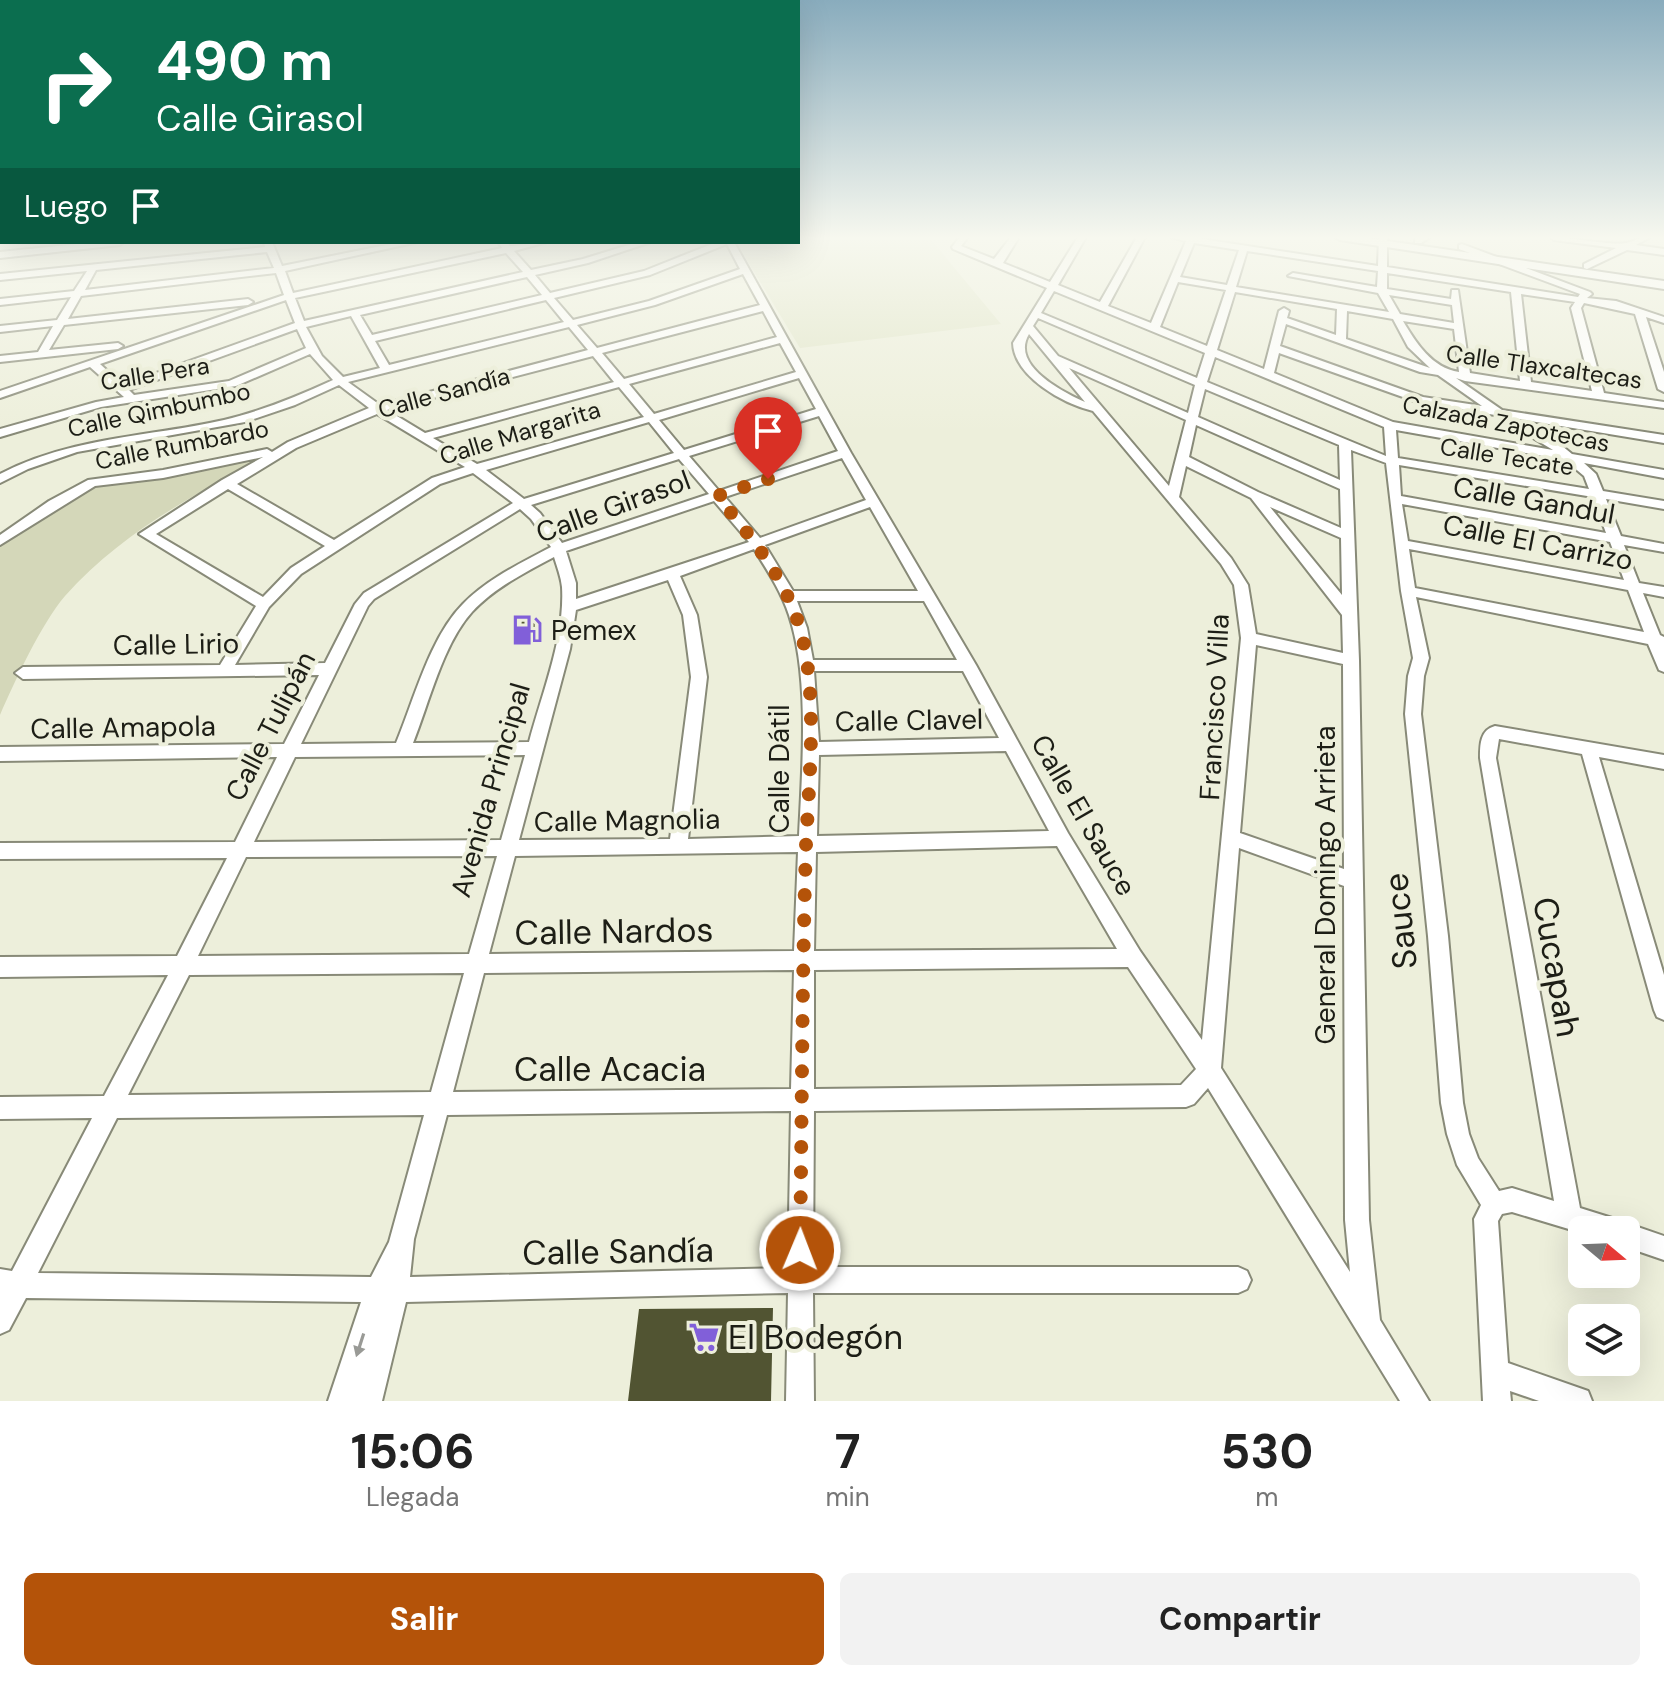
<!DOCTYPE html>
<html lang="es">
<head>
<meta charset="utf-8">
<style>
	:root { --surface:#fff; --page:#f2f2f2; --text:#222; --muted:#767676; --accent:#b45309 }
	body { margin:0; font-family:"DM Sans",sans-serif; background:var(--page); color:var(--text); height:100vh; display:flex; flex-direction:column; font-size:30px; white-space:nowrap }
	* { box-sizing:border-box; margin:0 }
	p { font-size:26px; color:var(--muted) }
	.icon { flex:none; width:44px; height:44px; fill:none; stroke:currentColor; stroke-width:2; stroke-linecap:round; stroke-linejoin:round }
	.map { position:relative; height:1401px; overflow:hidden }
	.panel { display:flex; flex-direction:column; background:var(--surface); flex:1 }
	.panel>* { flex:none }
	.top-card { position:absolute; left:0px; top:0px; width:800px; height:244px; box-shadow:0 8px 32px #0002; background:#0b6e4f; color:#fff; overflow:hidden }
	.needle { width:52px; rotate:109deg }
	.controls { position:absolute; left:1568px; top:1216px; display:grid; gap:16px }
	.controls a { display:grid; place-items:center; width:72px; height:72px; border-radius:12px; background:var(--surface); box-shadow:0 8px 32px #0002; font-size:40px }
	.pin { position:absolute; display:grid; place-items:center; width:68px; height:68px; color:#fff; margin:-82px -34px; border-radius:50% 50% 50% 0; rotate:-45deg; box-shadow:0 0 8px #0007 }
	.pin .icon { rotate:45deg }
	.me { position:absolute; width:88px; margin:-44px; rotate:1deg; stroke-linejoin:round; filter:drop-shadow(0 0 6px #0008) }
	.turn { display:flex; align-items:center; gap:28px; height:168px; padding:0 24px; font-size:36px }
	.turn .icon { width:104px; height:104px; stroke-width:2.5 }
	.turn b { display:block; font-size:56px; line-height:68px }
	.then { display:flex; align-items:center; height:76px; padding:0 24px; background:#0003; gap:16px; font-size:30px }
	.eta { display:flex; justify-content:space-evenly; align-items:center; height:136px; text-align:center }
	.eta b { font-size:48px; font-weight:700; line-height:56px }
	.button { display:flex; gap:16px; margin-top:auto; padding:16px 24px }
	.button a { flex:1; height:92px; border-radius:12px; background:var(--accent); color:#fff; font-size:32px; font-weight:700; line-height:92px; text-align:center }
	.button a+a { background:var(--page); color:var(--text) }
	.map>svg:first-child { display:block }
	.built { fill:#e2e6ca }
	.green { fill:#d4d7b9 }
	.building { fill:#515432 }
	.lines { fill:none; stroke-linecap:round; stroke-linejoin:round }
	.minor-casing { stroke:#888a78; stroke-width:4 }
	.major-casing { stroke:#888a78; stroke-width:4 }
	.minor { fill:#fff; fill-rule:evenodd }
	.major { fill:#fff; fill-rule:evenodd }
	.oneway { fill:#999a96 }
	.route { stroke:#b45309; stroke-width:14; stroke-dasharray:0 25.2 }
	.labels { text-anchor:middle; stroke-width:8; stroke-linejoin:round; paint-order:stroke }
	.far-street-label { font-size:24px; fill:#1d1e16; stroke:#edefdb }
	.street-label { font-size:28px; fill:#1d1e16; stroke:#edefdb }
	.poi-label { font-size:28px; fill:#1d1e16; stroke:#edefdb; text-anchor:start }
	.near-street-label { font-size:34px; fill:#1d1e16; stroke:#edefdb }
	.near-poi-label { font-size:34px; fill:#1d1e16; stroke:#edefdb; text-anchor:start }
</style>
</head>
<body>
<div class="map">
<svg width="1664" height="1401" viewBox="0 0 1664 1401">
	<rect width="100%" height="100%" fill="#edefdb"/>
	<path class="built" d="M798,237H921L932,241L1001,324L800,348L736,242H798Z"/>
	<path class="green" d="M265,457C193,495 120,534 65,596C41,624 15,681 0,715V547L96,481Z"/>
	<path class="building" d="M535,617L534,641L520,643L522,618Z
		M773,1308L771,1401H628L639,1309Z"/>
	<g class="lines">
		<g class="minor-casing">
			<path id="minor" d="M960,237H968L961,246L994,259L1011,237H1019L1003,263L1050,282L1078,237H1086L1058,285L1100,302L1137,237H1145L1108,306L1151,323L1186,241L1170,237H1189L1378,266L1379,237H1387V267L1578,297L1580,294L1459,249V245L1462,244L1590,292L1592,294L1587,298L1616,301L1664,317V323L1646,317L1664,372V392L1658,389L1635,314L1584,303L1581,308L1604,393L1664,402V408L1465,381L1456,378L1502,410L1664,435V443L1518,419L1551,437L1572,454L1664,470V478L1584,463L1596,474L1603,491L1664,501V509L1606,499L1621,536L1664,544V552L1624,545L1639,583L1664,587V597L1643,593L1660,635L1664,637V672L1659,670L1648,644L1416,597L1429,658L1424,676L1421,714L1448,936L1463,1103L1469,1134L1478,1158L1499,1191L1512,1188L1554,1201L1480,758C1480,745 1480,730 1495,726L1664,755V769L1599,757L1664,975V1020L1657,1017L1654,1010L1582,754L1499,739L1496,758L1580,1208L1612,1218L1622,1224L1626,1223L1664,1236V1260L1626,1247V1230H1582V1233L1512,1212L1502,1214L1498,1221L1508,1363L1588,1391L1592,1401H1539L1510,1391L1511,1401H1483L1474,1219L1481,1205L1457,1165L1447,1134L1441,1103L1428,936L1405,714L1408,676L1413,658L1401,591L1386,463L1351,450L1359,660L1369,1220L1380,1320L1429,1401H1400L1208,1088L1194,1104L1186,1107L814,1111L813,1267H1238L1247,1271L1251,1280L1247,1289L1238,1293H813L814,1401H786L788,1293L406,1302L382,1401H328L361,1302L26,1298L9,1330L0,1334V1269L12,1271L92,1118L0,1119V1097L104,1096L168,975L0,977V957L177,956L227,858L0,859V843L235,842L277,757L0,761V747L284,744L319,675L23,679L15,673L23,667L220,665L256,606L139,534L222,480L263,457L163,478L95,486L0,545V535L49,501L88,480L163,470L267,449L272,452L288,442L369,408L339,385L295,405L245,422L77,452L28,469L0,483V474C71,437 148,437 224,420C262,411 298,396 333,380L310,354L236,386L101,407L0,437V429L96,402L124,397L90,367L0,398V391L284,295L276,273L81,296L68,319L248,299L253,302L248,305L64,325L49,350L118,343L123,346L118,349L0,362V356L38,352L53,326L0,332V326L57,320L71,297L0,305V299L74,291L87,271L0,280V274L265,247L264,242H272L282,266L401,242H418L285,271L293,293L502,248L498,242H507L510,246L547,242L514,251L531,270L583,259L638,242H651L588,263L535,275L550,293L644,271L717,242H734L851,453L976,665L1068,833L1140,951L1202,1040L1241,638L1234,585L1221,564L1093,411C1064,404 1014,377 1013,343L1047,288L953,249L952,247ZM1194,243L1239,250L1227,285L1180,277ZM727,244L740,269L649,301L573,320L554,298L650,275ZM1247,251L1378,271L1377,287L1293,273L1288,276L1378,293L1389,312L1236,287ZM267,252L274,268L85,290L96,270ZM506,253L523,272L304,321L295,298ZM1387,273L1511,292L1520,381L1470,373L1458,290H1452L1451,299L1387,289ZM743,274L760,305L597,348L577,325L655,305ZM527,277L542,295L372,335L360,315ZM1178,282L1226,290L1207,346L1160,327ZM1054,291L1205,353L1197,378L1041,313ZM1235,292L1337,309L1336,335L1287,318L1289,311L1284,308L1279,311L1264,369L1217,350ZM1521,294L1575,302L1571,308L1592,391L1531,382ZM1389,295L1452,305L1454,323L1400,314ZM286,300L295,323L123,385L100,364ZM546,300L564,322L389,365L375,341ZM763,311L777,337L624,379L602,353ZM1347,311L1393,319L1408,347L1430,368L1346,339ZM351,316L380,368L343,377L322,356L306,327ZM1038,318L1195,385L1188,413L1058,356L1033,326ZM1403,321L1454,329L1459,372C1432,368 1416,343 1403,321ZM1286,324L1420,372L1438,375L1482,406L1423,397L1280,346ZM569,327L588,350L380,405L348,382ZM297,329L306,348L229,381L134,395L129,390ZM1029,334L1085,402C1062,392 1010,365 1029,334ZM780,343L796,372L654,414L629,384ZM1279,353L1417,402L1495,415L1553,450L1393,422L1274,373ZM593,356L614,382L425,433L387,410ZM1215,357L1384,427L1386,456L1207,382ZM1069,368L1186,420L1169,486ZM799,378L816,409L684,450L659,420ZM619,387L644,417L477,464L433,438ZM1205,389L1339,445L1340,480L1198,417ZM377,414L465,467L432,478L334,540L237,484L296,448ZM819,416L838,451L719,491L689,456ZM649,422L674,453L524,499L486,470ZM1196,425L1340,489L1341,528L1258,492L1189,457ZM1396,430L1565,460L1584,476L1589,489L1398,458ZM842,458L866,500L760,538L725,497ZM679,459L709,494L562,543L540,513L531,505ZM1399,465L1593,497L1606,533L1401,496ZM1186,466L1251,498L1342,615L1343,653L1256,634L1248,585L1231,558L1179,497ZM473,473L513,503L364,593L355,604L325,663L235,665L269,607L301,574L440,484ZM228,489L325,546L291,568L263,597L156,534ZM714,501L749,542L576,599V583L566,551ZM1402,504L1610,542L1624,580L1408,541ZM870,507L918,591H793L765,545ZM1270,507L1341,538L1342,595ZM520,509L531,519L551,547C521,563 487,579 463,604C430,637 414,700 396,743L301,744L368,606L374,599ZM754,549C767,570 781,591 789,615C810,678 802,770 799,836L688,839L707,677L697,615L680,576ZM1409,549L1628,590L1644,632L1415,588ZM554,557C557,567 561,577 562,587C565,638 542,693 529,742L413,743C429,703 443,644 472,612C494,588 526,572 554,557ZM668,580L683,615L691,677L670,839L519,840L570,649L576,610ZM797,601H924L957,660H813L807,628ZM1256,645L1343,664L1344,869L1240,833ZM814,671H963L999,738L819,742ZM1006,751L1049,831L817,836L819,755ZM525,755L501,840L254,842L295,757ZM1057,846L1117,949L814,951L816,852ZM1239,848L1344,886L1345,1220L1350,1272L1221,1068ZM798,852L794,951L489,954L515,856ZM497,856L469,954L198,956L246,857ZM1128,967L1196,1069L1181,1085L814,1089V970ZM794,970L791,1089L453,1092L484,973ZM464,973L431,1092L128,1095L189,975ZM791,1111L788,1268L410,1277L414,1239L447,1115ZM424,1115L389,1242L371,1277L38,1273L117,1118Z
				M1420,237H1430L1421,243H1415V239Z
				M1550,237C1568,237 1614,246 1626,243C1635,241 1640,237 1650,237L1636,245L1664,249V255L1627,250L1587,269L1584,268V264L1616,248L1554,240Z
				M96,242H124L120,245L0,258V252Z"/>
		</g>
		<g class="major-casing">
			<path id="major" d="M1335,237H1360L1664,281V289L1340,240Z"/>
		</g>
		<use href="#minor" class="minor"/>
		<use href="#major" class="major"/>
	</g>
	<defs><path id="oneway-solid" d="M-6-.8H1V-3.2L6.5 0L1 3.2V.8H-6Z" transform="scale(2)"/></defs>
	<use class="oneway" href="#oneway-solid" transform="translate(360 1345) rotate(108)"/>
	<linearGradient id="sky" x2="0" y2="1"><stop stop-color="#89acbd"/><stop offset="0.55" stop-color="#f7f8ef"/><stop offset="1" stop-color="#f7f8ef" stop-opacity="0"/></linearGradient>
	<rect width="1664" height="433" fill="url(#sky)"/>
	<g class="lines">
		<path class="route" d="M768,479L717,496C749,534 782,574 798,622C819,686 809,778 806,845C802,980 802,1115 800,1250"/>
	</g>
	<defs>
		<g id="fuel-bare" transform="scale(2.4)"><path d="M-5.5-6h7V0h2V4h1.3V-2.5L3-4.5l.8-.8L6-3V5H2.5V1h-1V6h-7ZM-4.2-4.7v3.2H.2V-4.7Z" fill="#815fd9" stroke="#edefdb" stroke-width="2.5" paint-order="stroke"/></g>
		<g id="supermarket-bare" transform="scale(2.4)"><path d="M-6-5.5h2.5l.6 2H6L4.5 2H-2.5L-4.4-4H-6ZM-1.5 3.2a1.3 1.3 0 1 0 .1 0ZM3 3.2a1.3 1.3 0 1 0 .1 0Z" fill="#815fd9" stroke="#edefdb" stroke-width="2.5" paint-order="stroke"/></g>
	</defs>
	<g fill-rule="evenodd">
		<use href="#fuel-bare" x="527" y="630"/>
		<use href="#supermarket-bare" x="704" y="1337"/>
	</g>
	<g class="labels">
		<g class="far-street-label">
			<text transform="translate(1544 367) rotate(8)" y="8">Calle Tlaxcaltecas</text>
			<text transform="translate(155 374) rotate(-9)" y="8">Calle Pera</text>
			<text transform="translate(444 393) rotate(-15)" y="8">Calle Sandía</text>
			<text transform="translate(159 410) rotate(-12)" y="8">Calle Qimbumbo</text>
			<text transform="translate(1506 424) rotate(11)" y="8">Calzada Zapotecas</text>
			<text transform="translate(520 433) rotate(-17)" y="8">Calle Margarita</text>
			<text transform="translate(182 445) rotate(-11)" y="8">Calle Rumbardo</text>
			<text transform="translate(1507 457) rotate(9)" y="8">Calle Tecate</text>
		</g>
		<g class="street-label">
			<text transform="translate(1534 500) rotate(10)" y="10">Calle Gandul</text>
			<text transform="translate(613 506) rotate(-20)" y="10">Calle Girasol</text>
			<text transform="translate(1538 542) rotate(11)" y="10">Calle El Carrizo</text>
			<text transform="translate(176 644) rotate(-1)" y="10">Calle Lirio</text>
			<text transform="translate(1214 707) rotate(-87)" y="10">Francisco Villa</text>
			<text transform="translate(909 720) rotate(-1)" y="10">Calle Clavel</text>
			<text transform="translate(270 726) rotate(-63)" y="10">Calle Tulipán</text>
			<text transform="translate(123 727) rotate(-1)" y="10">Calle Amapola</text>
			<text transform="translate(779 769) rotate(-90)" y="10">Calle Dátil</text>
			<text transform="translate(490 790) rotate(-74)" y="10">Avenida Principal</text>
			<text transform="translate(1084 815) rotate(60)" y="10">Calle El Sauce</text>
			<text transform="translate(627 820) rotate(-1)" y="10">Calle Magnolia</text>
			<text transform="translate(1325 885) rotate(-90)" y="10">General Domingo Arrieta</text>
		</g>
		<g class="poi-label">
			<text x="551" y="640">Pemex</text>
		</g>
		<g class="near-street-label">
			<text transform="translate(1400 921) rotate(-96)" y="12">Sauce</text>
			<text transform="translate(614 931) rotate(-1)" y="12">Calle Nardos</text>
			<text transform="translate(1557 967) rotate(80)" y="12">Cucapah</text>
			<text x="610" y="1081">Calle Acacia</text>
			<text transform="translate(618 1251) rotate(-1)" y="12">Calle Sandía</text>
		</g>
		<g class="near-poi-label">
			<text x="728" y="1349">El Bodegón</text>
		</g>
	</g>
</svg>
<div class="controls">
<a><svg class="needle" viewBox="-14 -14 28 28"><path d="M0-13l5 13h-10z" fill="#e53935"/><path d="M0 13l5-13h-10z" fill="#767676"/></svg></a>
<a><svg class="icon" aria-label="layers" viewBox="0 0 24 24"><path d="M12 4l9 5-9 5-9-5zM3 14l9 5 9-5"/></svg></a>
</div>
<div class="pin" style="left:768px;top:479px;background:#d93025"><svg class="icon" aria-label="arrive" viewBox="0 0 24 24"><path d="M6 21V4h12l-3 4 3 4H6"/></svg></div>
<svg class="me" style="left:800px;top:1250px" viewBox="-20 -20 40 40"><circle r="17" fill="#b45309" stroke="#fff" stroke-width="3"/><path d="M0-11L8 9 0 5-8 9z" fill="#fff"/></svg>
<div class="top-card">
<div class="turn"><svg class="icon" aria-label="right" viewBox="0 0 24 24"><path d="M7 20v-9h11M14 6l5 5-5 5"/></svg><div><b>490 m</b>Calle Girasol</div></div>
<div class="then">Luego<svg class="icon" aria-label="arrive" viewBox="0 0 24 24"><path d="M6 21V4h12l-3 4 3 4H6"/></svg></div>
</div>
</div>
<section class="panel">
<div class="eta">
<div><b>15:06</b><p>Llegada</p></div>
<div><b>7</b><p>min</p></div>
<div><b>530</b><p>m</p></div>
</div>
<div class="button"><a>Salir</a><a>Compartir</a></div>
</section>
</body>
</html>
